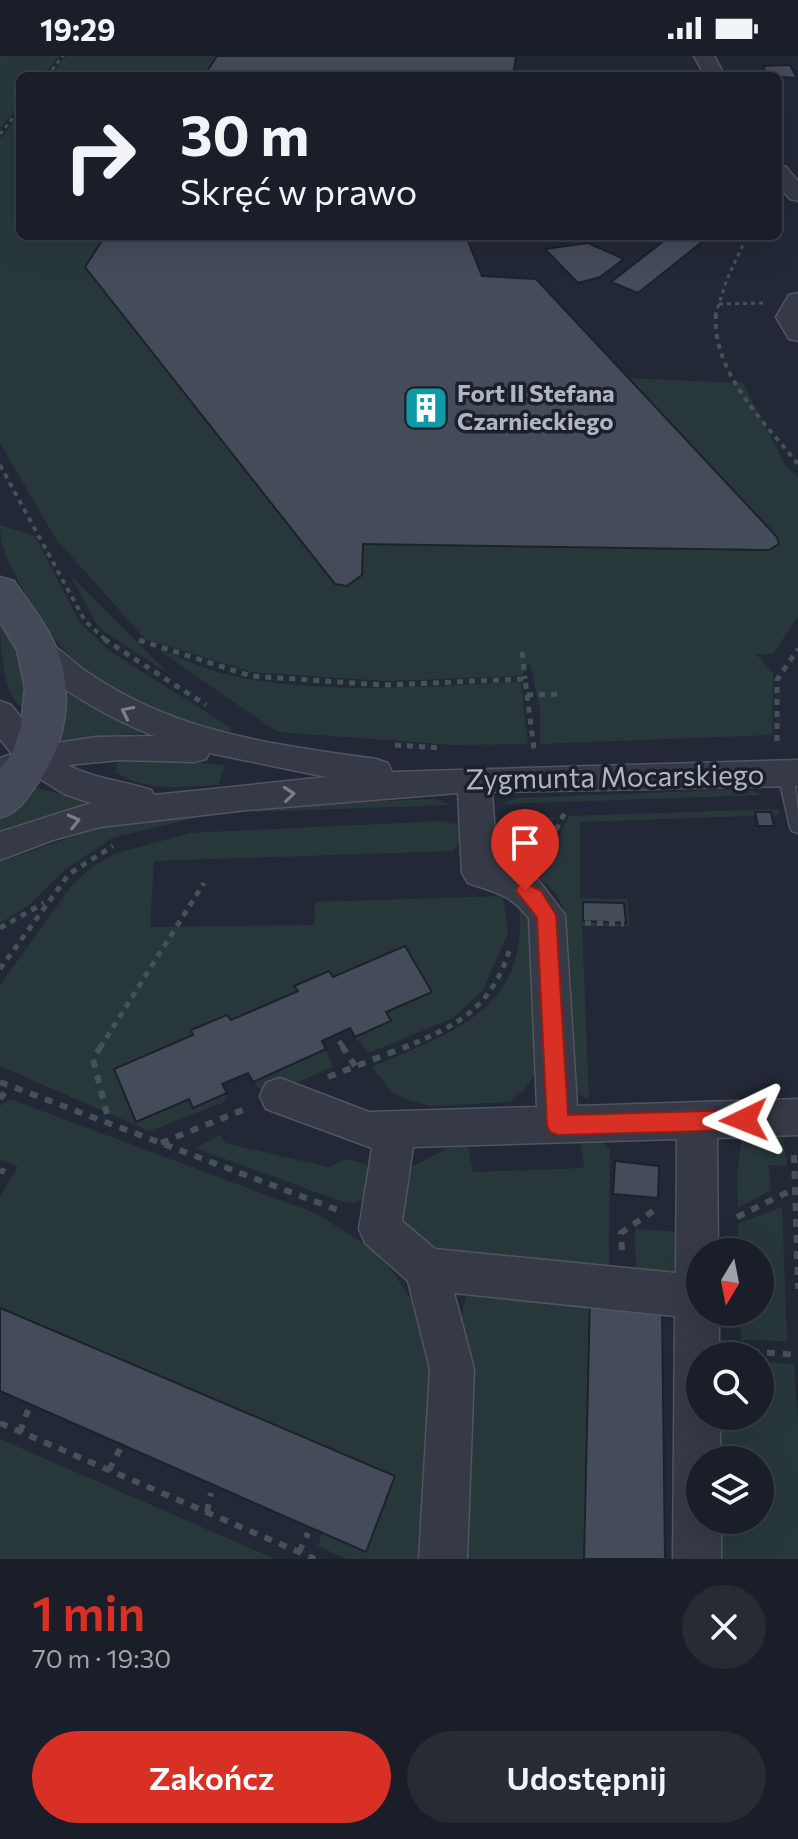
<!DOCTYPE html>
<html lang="pl">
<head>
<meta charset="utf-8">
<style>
	:root { --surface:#1a1e28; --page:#272b34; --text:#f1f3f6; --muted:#9fa2a8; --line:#383c45; --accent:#d93025 }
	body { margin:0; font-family:Commissioner,sans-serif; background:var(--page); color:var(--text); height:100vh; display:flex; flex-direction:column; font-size:30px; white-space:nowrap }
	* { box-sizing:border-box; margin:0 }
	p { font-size:26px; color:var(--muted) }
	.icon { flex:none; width:44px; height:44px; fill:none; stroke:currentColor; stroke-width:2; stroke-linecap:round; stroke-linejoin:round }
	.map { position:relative; height:1503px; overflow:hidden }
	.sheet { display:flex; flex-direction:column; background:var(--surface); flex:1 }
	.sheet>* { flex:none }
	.guide { position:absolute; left:16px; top:16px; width:766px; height:168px; border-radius:12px; box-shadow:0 8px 32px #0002,0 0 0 2px var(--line); background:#1a1e28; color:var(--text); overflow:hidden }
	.needle { width:52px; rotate:190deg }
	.fabs { position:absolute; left:686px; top:1182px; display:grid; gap:16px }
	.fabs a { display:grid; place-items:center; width:88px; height:88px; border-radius:50%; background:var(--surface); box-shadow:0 8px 32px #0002,0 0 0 2px var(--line); font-size:40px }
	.pin { position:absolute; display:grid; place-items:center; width:68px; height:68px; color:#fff; margin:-82px -34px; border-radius:50% 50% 50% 0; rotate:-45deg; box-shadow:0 0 8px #0007 }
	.pin .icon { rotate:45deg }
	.me { position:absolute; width:88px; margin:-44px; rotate:268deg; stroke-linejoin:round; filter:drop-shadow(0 0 6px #0008) }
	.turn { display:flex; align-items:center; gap:28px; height:168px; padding:0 32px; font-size:36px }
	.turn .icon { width:104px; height:104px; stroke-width:2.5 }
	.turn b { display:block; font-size:56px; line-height:68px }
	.round { display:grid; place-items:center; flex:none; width:84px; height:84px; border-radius:42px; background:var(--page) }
	.summary { display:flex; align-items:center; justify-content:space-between; height:136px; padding:0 32px }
	h1 { font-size:48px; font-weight:600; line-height:60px; color:var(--accent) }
	.button { display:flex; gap:16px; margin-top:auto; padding:16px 32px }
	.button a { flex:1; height:92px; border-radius:48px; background:var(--accent); color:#fff; font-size:32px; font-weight:600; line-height:92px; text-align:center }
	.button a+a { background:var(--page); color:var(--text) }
	.status { display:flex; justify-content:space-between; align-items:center; height:56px; padding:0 40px; background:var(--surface); direction:ltr }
	.status svg { height:22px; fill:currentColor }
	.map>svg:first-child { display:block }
	.green { fill:#28383a }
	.building { fill:#444b59; stroke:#1d212c; stroke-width:2 }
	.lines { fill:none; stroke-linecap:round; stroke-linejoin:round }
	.lane-casing { stroke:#505560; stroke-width:3 }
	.street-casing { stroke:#505560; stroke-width:3 }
	.secondary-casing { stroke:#505560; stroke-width:3 }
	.path-far3 { stroke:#455357; stroke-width:3; stroke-dasharray:4 4; stroke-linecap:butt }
	.path-far2 { stroke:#455357; stroke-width:4; stroke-dasharray:5 5; stroke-linecap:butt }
	.path-far1 { stroke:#455357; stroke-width:5; stroke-dasharray:6 6; stroke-linecap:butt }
	.path { stroke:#455357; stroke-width:6; stroke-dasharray:8 8; stroke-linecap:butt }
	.lane { fill:#353a46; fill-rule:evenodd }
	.street { fill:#353a46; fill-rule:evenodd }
	.secondary { fill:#444958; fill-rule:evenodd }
	.oneway { stroke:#797e8a }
	.route { fill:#d93025; stroke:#8d1f18; stroke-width:2 }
	.labels { text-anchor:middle; stroke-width:7; stroke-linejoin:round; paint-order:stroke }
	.far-poi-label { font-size:24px; font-weight:bold; fill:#b0b5c2; stroke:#1b202a; text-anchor:start }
	.street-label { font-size:28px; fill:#b0b5c2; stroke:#1b202a }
</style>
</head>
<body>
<div class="status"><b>19:29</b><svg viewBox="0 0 49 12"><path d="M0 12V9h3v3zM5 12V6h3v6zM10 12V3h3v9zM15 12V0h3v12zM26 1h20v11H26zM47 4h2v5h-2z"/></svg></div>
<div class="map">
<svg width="798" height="1503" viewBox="0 0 798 1503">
	<rect width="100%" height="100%" fill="#222835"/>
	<path class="green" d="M0,0H59L43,20H20V48L0,73Z
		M66,0H516L512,20H50Z
		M20,58V180H398L626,322L743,327L787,412L798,421V560L773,598H756L773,617L772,679L540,688V654L530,606L522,620L385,625L252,616L145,583L56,483L0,387V83Z
		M0,469L35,480L80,567L111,596L230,671L231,678C135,652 69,624 22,532C11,510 0,493 0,469Z
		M70,519L169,618L99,572Z
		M0,551L27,605L24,652C0,641 0,578 0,551Z
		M156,592C182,602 210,616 237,621C330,639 427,630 521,626L528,688L452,689L277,676Z
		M74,637L104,657L140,673V677L60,686L58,683L68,640Z
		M131,700L224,709L219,729C187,731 143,736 115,716L118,703Z
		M34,731L83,744L84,749L0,778V765Z
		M747,733L765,739L502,748L516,742Z
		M437,743L450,749L255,756V750Z
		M777,753L780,759L580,766V842L627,843L630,870H582L589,1043C572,1039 572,1023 569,1008L563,851L555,836L539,822L569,760Z
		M215,757L112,782L63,815L28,850L0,867V806L106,769Z
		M555,761L530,815L513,804L508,762Z
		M442,765L459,769V787L453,795L154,805L150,871L314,869L315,846L503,840L508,877L483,934L453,962L369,997L355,981L386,956L432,935L405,891L333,921L329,915L295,931L298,935L231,964L227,959L192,974L189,1043L193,1052L227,1037L225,1046L149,1075L0,1010V929L72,829L92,811L114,798L190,777Z
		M519,848L532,866L536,1017L524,1034L510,1046L429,1050L408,1044L392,1036L372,1011C452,976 530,954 519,848Z
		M326,993L333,1011L266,1039L253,1026Z
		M10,1043L317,1158L372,1193L393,1216L411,1244L427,1300L430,1332L423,1503H347L318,1490L322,1477L366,1496L394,1420L0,1252V1140L18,1111L0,1103V1050Z
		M220,1079L225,1087L328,1111L346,1103L365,1108L371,1118L367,1141L356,1147L343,1146L195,1092Z
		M595,1079L610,1094L609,1212L465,1203L437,1193L408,1176L398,1160L404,1115L448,1092L468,1090L473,1116L584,1112L581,1088L584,1081Z
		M783,1080L787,1110L769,1109L771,1134L738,1152L737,1117L742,1082Z
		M782,1151L787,1285L741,1284V1256H760V1196H739L738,1168Z
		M635,1173L686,1176L687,1225L636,1221Z
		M467,1238L590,1239L584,1503H461L460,1264Z
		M760,1306L794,1308L798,1368V1503H710V1464H760V1404H709V1360H760Z
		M0,1383L275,1503H0Z"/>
	<path class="building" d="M217,0H516L513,20H204Z
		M790,9L797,22L768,20L763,10Z
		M105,180H466L482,220L536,223L777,481L779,488L769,494L363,488L362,519L347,530L335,528L85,211Z
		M670,180L707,182L638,237L611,226Z
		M588,187L624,203L600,221L578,227L545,193Z
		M755,756H771L774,770H758Z
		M583,846L624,847L626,867L583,865Z
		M405,890L432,936L386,956L391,965L355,981L350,972L322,985L326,993L253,1026L248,1017L222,1028L227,1037L193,1052L189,1043L136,1066L114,1013L193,979L191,974L227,959L231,964L298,935L294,930L329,915L333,921Z
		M615,1105L659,1110L658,1142L613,1138Z
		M590,1239L662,1247L665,1503H584Z
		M0,1252L395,1420L366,1496L0,1335Z"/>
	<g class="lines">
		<g class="lane-casing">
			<path id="lane" d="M786,712C798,720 798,760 798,777L792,775L790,771L778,718Z"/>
		</g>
		<g class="street-casing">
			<path id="street" d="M694,0H714L725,20H705Z
				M778,109L786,111L798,125V145L790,143L778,129Z
				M798,237V285L789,283L776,261L789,239Z
				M37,582C57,588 70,604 87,616C100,625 115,634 129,641C206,681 291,691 376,703L388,707L392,716L798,704V730L492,736L497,806L523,814L539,825L565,859L577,1050L798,1043V1079L717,1082L718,1196H700V1256H719V1300H700V1360H720V1404H700V1464H721V1503H673L675,1260L454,1237L474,1313L467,1503H419L430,1313L408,1225L365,1187L359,1173L372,1092L266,1053L260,1040L266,1027L280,1022L369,1056L537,1051L529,862C509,837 496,837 468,827L462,817L458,737L247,754L100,771L53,784L0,804V776L91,747L64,738L31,717L0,728V702L12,698L0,683V645L11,649L43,689L96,681L155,680C119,667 41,626 22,593L26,585ZM209,697L327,721L154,739L151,734C122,724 96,724 68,709L120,704L194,706L206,703ZM677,1083L676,1217L435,1193L402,1165L413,1091Z"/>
		</g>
		<g class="secondary-casing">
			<path id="secondary" d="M0,521L14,525C28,546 48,570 57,594C74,636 66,688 39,725C27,741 20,756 0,762V713L13,696L21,669L25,632L17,594L0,566Z"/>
		</g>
		<path class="path-far3" d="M47,20L63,0
			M0,78L20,53
			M719,248L764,247
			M715,260L727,223L747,180"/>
		<path class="path-far2" d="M716,258C711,315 765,367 798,408
			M0,409L85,565L107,585"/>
		<path class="path-far1" d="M104,583L206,649
			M139,584L251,620L383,629L525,623L534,693
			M522,596L525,623
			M527,639L563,638
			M777,685V624L798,593
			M395,689L441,692
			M540,806L566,754
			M585,867L624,868
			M0,872L44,847
			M0,913L69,818L113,790
			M339,985L344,992
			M100,992L204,827
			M403,992C457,970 492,952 510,892"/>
		<path class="path" d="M101,990L93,1003L109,1066
			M342,990L355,1010
			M328,1021L408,990
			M0,1026L343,1156
			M0,1043L9,1030
			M161,1087L248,1052
			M794,1099L798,1233
			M0,1114L5,1116
			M737,1161L794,1133
			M622,1194L621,1177L659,1151
			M735,1294L798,1299
			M0,1367L315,1503
			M20,1376L28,1354
			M109,1414L120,1393
			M207,1456L211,1437
			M299,1496L308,1477"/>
		<use href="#lane" class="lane"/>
		<use href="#street" class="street"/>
		<use href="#secondary" class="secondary"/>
	</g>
	<defs><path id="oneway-chevron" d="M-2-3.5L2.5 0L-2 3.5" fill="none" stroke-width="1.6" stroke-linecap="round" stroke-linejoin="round" transform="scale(2)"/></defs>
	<g class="oneway">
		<use href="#oneway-chevron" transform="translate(127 656) rotate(-154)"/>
		<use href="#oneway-chevron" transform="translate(289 738) rotate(-5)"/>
		<use href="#oneway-chevron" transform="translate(74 765) rotate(-14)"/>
	</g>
	<path class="route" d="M525,827L541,835L556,859L568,1059L744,1054L752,1057L755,1064L752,1071L744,1074L558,1079L550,1076L547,1069L537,861L516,835L518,830Z"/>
	<defs>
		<g id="building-square" transform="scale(2.3)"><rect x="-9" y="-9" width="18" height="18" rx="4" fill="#0f9aa8" stroke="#1b202a"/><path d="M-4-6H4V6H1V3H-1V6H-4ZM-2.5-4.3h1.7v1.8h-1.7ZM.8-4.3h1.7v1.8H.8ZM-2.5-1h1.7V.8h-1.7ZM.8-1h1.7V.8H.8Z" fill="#fff"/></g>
	</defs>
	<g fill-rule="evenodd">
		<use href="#building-square" x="426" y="352"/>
	</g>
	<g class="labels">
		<g class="far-poi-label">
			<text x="457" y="346">Fort II Stefana<tspan x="457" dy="28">Czarnieckiego</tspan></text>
		</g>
		<g class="street-label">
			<text transform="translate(615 721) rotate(-1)" y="10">Zygmunta Mocarskiego</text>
		</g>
	</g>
</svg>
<div class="fabs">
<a><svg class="needle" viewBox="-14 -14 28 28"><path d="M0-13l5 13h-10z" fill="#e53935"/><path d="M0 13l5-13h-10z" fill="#9fa2a8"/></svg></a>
<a><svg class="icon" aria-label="search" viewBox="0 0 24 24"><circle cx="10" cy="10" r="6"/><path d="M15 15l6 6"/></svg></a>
<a><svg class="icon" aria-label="layers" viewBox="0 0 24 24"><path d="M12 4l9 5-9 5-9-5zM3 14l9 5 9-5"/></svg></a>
</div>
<div class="pin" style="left:525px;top:835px;background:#d93025"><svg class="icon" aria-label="arrive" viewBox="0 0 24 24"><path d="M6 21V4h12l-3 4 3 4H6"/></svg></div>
<svg class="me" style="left:744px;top:1064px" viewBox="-20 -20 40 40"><path d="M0-17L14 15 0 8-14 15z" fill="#d93025" stroke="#fff" stroke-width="4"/></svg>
<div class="guide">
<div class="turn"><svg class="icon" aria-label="right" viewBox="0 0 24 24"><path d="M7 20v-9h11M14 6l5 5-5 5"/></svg><div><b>30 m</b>Skręć w prawo</div></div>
</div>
</div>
<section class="sheet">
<div class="summary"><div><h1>1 min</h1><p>70 m · 19:30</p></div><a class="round"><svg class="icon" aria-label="close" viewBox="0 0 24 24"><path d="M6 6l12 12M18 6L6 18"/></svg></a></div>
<div class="button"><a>Zakończ</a><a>Udostępnij</a></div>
</section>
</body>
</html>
